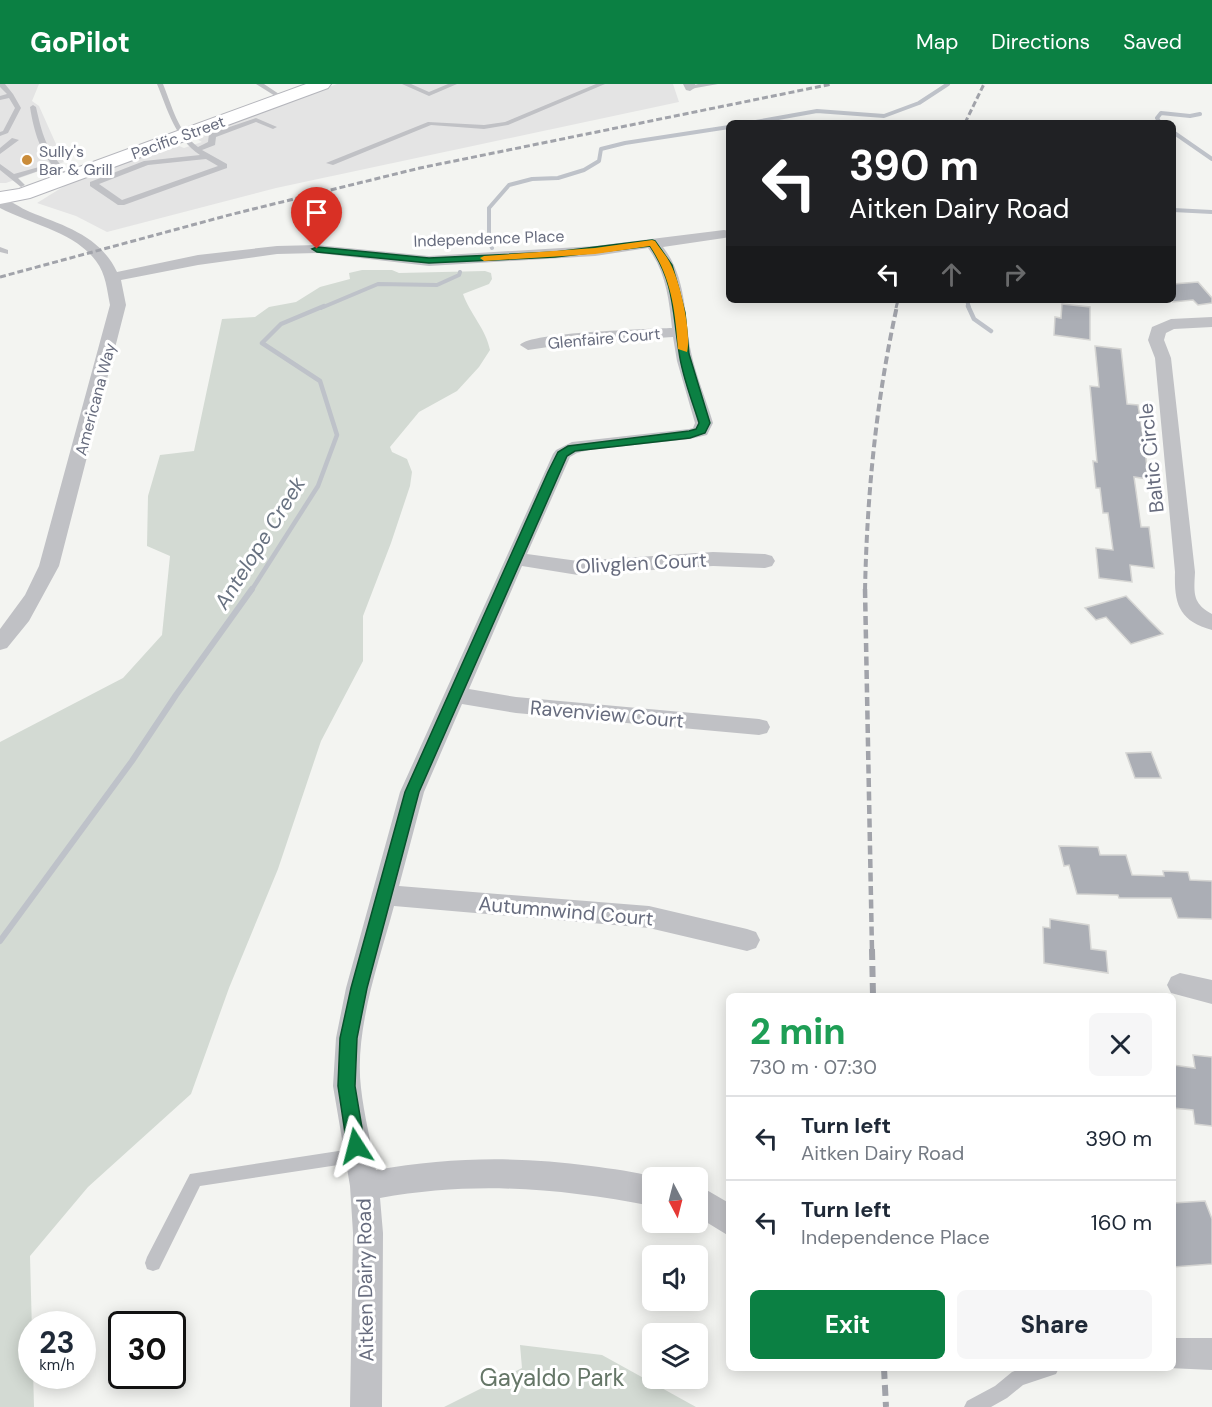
<!DOCTYPE html>
<html lang="en">
<head>
<meta charset="utf-8">
<style>
	:root { --surface:#fff; --page:#f6f6f7; --text:#1f2937; --muted:#747a83; --line:#e0e1e3; --accent:#0b8043 }
	body { margin:0; font-family:"DM Sans",sans-serif; background:var(--page); color:var(--text); height:100vh; display:flex; flex-direction:column; font-size:22px; white-space:nowrap }
	* { box-sizing:border-box; margin:0 }
	p { font-size:20px; color:var(--muted) }
	.icon { flex:none; width:33px; height:33px; fill:none; stroke:currentColor; stroke-width:2; stroke-linecap:round; stroke-linejoin:round }
	.map { position:relative; flex:1; overflow:hidden }
	.panel { position:absolute; left:726px; top:909px; width:450px; height:378px; display:flex; flex-direction:column; background:var(--surface); border-radius:9px; box-shadow:0 3px 15px #0003 }
	.panel>* { flex:none }
	.banner { position:absolute; left:726px; top:36px; width:450px; height:183px; border-radius:9px; box-shadow:0 3px 15px #0003; background:#202124; color:#fff; overflow:hidden }
	.needle { width:39px; rotate:173deg }
	.controls { position:absolute; left:642px; top:1083px; display:grid; gap:12px }
	.controls a { display:grid; place-items:center; width:66px; height:66px; border-radius:9px; background:var(--surface); box-shadow:0 3px 15px #0003; font-size:30px }
	.speed { position:absolute; left:18px; top:1227px; display:flex; gap:12px; font-size:30px; font-weight:700; text-align:center }
	.speed>* { display:grid; place-content:center; width:78px; height:78px; border-radius:50%; background:var(--surface); box-shadow:0 3px 15px #0003; line-height:1 }
	.speed small { font-size:15px; font-weight:400 }
	.speed .limit { border:3px solid #111; border-radius:9px; background:#fff; color:#111 }
	.pin { position:absolute; display:grid; place-items:center; width:51px; height:51px; color:#fff; margin:-62px -26px; border-radius:50% 50% 50% 0; rotate:-45deg; box-shadow:0 0 6px #0007 }
	.pin .icon { rotate:45deg }
	.me { position:absolute; width:66px; margin:-33px; rotate:351deg; stroke-linejoin:round; filter:drop-shadow(0 0 4px #0008) }
	.turn { display:flex; align-items:center; gap:21px; height:126px; padding:0 24px; font-size:27px }
	.turn .icon { width:78px; height:78px; stroke-width:2.5 }
	.turn b { display:block; font-size:42px; line-height:51px }
	.lanes { display:flex; align-items:center; height:57px; padding:0 24px; background:#0003; justify-content:center; gap:30px; direction:ltr }
	.lanes .off { opacity:.35 }
	.round { display:grid; place-items:center; flex:none; width:63px; height:63px; border-radius:9px; background:var(--page) }
	.head { display:flex; align-items:center; justify-content:space-between; height:102px; padding:0 24px }
	h1 { font-size:36px; font-weight:800; line-height:45px; color:#1e9e55 }
	.primary-button { display:flex; gap:12px; margin-top:auto; padding:12px 24px }
	.primary-button a { flex:1; height:69px; border-radius:9px; background:var(--accent); color:#fff; font-size:24px; font-weight:800; line-height:69px; text-align:center }
	.primary-button a+a { background:var(--page); color:var(--text) }
	ul { padding:0; list-style:none }
	li { display:flex; align-items:center; gap:18px; height:84px; padding:0 24px; border-top:2px solid var(--line) }
	li div { flex:1 }
	li b { display:block; font-size:22px }
	li em { font-style:normal }
	header { display:flex; align-items:center; gap:36px; box-sizing:border-box; height:84px; padding:0 30px; background:var(--accent); color:#fff }
	header strong { font-size:28px }
	nav { display:flex; gap:33px; margin-inline-start:auto; font-size:21px }
	.map>svg:first-child { display:block }
	.built { fill:#e4e4e4 }
	.green { fill:#d3dad3 }
	.lines { fill:none; stroke-linecap:round; stroke-linejoin:round }
	.stream-far2 { stroke:#bec2c9; stroke-width:4 }
	.stream-far1 { stroke:#bec2c9; stroke-width:4.5 }
	.stream { stroke:#bec2c9; stroke-width:6 }
	.building { fill:#abaeb5; stroke:#d5d5d3; stroke-width:1.5 }
	.secondary-casing { stroke:#b5b6bc; stroke-width:2 }
	.lane { fill:#c0c1c5; fill-rule:evenodd }
	.street { fill:#c0c1c5; fill-rule:evenodd }
	.secondary { fill:#fff; fill-rule:evenodd }
	.rail-far3 { stroke:#a1a3aa; stroke-width:3; stroke-dasharray:6 3; stroke-linecap:butt }
	.rail-far2 { stroke:#a1a3aa; stroke-width:4; stroke-dasharray:8 4; stroke-linecap:butt }
	.rail-far1 { stroke:#a1a3aa; stroke-width:4.5; stroke-dasharray:9 4.5; stroke-linecap:butt }
	.rail { stroke:#a1a3aa; stroke-width:6; stroke-dasharray:11 6; stroke-linecap:butt }
	.route { fill:#0b8043; stroke:#07532c; stroke-width:1.5 }
	.slow { fill:#f59e0b }
	.poi-dot { fill:#ca8c3a; stroke:#fff; stroke-width:2 }
	.labels { text-anchor:middle; stroke-width:6; stroke-linejoin:round; paint-order:stroke }
	.far-street-label { font-size:16px; fill:#676c7e; stroke:#fff }
	.far-poi-label { font-size:16px; fill:#676c7e; stroke:#fff; text-anchor:start }
	.street-label { font-size:20px; fill:#676c7e; stroke:#fff }
	.water-label { font-size:21px; font-style:italic; fill:#687281; stroke:#fff }
	.near-park-label { font-size:24px; fill:#657667; stroke:#fff }
</style>
</head>
<body>
<header>
<strong>GoPilot</strong>
<nav><a>Map</a><a>Directions</a><a>Saved</a></nav>
</header>
<div class="map">
<svg width="1212" height="1323" viewBox="0 0 1212 1323">
	<rect width="100%" height="100%" fill="#f3f4f1"/>
	<path class="built" d="M0,0H39L32,17L39,22L64,78L6,99H0Z
		M337,0H673L679,18L276,104L107,148L76,132L37,119L74,96L174,60L184,64L202,58L193,53Z"/>
	<path class="green" d="M392,186L399,189L485,187L491,189L492,195L489,200L463,210C470,230 486,245 490,266L479,283L457,307L419,328L390,363L392,368L407,375L412,388L410,402L391,459L363,532V577L321,657L278,785L229,904L191,1010L88,1103L30,1172L34,1323H0V658L123,594L162,551L170,472L147,462L148,412L160,371L194,367L222,235L255,233L269,223L296,218L320,203L350,195L349,189L362,186Z
		M520,1261L602,1271L696,1323H444L522,1284Z"/>
	<g class="lines">
		<path class="stream-far2" d="M750,39L817,27L884,32L919,19L948,0
			M1160,39L1157,34L1161,29L1190,32L1200,30
			M1173,48L1212,75
			M1173,126L1212,128
			M492,164L489,156V124L509,101L532,95L558,94L584,86L599,77L601,65L625,59L729,43
			M967,216L969,224
			M321,224L378,200L437,201L459,191L460,188"/>
		<path class="stream-far1" d="M968,222L974,235L991,247
			M251,507L318,402L337,351L320,297L262,259L281,240L324,222"/>
		<path class="stream" d="M0,857L132,677L176,611L252,505"/>
	</g>
	<path class="building" d="M1198,198L1212,214V219L1198,221L1193,216L1173,218V200Z
		M1062,220L1090,223V256L1054,251L1055,233L1061,234Z
		M1095,262L1121,265L1127,320L1138,321L1145,364L1148,395L1134,393L1141,443H1149L1154,484L1130,481L1132,498L1099,494L1096,464L1113,466L1108,429H1103L1100,404H1096L1093,377L1097,378L1090,302L1099,303Z
		M1126,512L1148,535L1163,550L1131,560L1106,533L1096,536L1085,524Z
		M1151,668L1161,694H1135L1126,669Z
		M1059,762L1098,763L1100,771H1126L1132,791L1164,792L1163,787L1188,788L1190,796L1212,797V835L1178,834L1171,814H1119L1118,811L1077,810L1069,781L1064,782Z
		M1050,835L1089,841L1091,865L1106,867L1108,889L1044,879L1043,843L1050,844Z
		M1193,971L1212,973V1042L1195,1040L1193,1026L1173,1024V981L1195,984Z
		M1205,1117L1212,1135V1180L1173,1183V1119Z"/>
	<g class="lines">
		<g class="secondary-casing">
			<path id="secondary" d="M306,0H331L328,4L30,114L0,120V108L19,105Z"/>
		</g>
		<path class="lane" d="M0,0H5L13,10L21,24L8,49L0,52V48L3,47L15,24L9,14L0,16V12L7,10L0,3Z
			M157,0H163C172,22 178,48 198,63L208,58L209,50L256,34L277,43L273,45L256,38L216,53L215,61L202,66L227,80V84L124,121H118L90,102V98L144,77L200,71C175,54 168,27 157,0ZM206,75L218,82L122,116L99,100L148,81Z
			M256,0H264L285,14L280,15Z
			M402,0H411L429,8L448,0H457L429,12Z
			M596,0H605L508,41L484,45L431,41L333,81L326,79L428,38L484,41L505,38Z
			M698,0H718L690,5L687,3Z
			M33,21L36,23C42,50 46,65 65,86L64,88H58C40,69 34,48 30,23Z
			M12,54L19,56L0,70V64Z
			M0,80L14,90L46,81L50,83L18,94L25,101L21,103L0,86Z
			M0,163L8,166V170L0,168Z
			M358,1064L363,1066L366,1071L363,1076L358,1078L200,1102L159,1185L153,1187L147,1185L145,1179L147,1173L190,1090Z
			M1023,1284H1059L1056,1290L1023,1301L1007,1314L991,1323H964L967,1317L995,1302L1012,1288Z"/>
		<path class="street" d="M683,0H695L696,3L690,7L686,6Z
			M0,114C11,116 20,124 30,128C65,142 100,152 117,188L198,171L277,162L317,161L429,172L595,162L724,146L729,147V153L724,154L663,163C687,194 684,232 691,268C696,292 706,315 713,339L707,351L690,355L589,366L577,369L570,373L527,470L578,477L713,468L765,470L772,472L775,477L772,482L765,484L713,482L578,491L522,482L469,605L516,613L759,635L767,637L770,643L767,649L759,651L516,629L462,620L424,708L399,802L649,822L747,845L756,848L760,856L756,864L747,867L649,844L394,822C379,878 354,946 361,1004C364,1031 371,1058 376,1086C449,1073 518,1072 591,1082C612,1085 635,1087 655,1094H652V1122C558,1104 475,1097 380,1114L383,1149L382,1323H350L353,1149L350,1102L333,1002L336,954L346,904L400,708L553,370L556,366L572,358L689,345L693,344L695,339L677,277L673,253L575,259L528,266L520,261C530,248 649,245 672,244C669,215 666,188 648,164L595,172L429,182L317,169L277,170L198,181L121,196L126,221L59,482L29,537L7,564L0,566V545L25,511L39,482L110,221C107,206 106,190 96,177C75,148 30,140 0,124Z
			M1212,233V243L1174,245L1166,249L1164,256L1171,274L1195,488C1194,509 1192,519 1212,530V546C1179,537 1174,520 1175,488L1155,274L1148,256L1152,243L1171,235Z
			M1180,889L1212,896V920L1171,909L1167,901L1171,893Z
			M698,1101L729,1119V1152L698,1133Z
			M1173,1254H1212V1286L1169,1284H1173Z"/>
		<use href="#secondary" class="secondary"/>
		<path class="rail-far3" d="M965,39L984,0
			M0,193L233,130L420,84L832,0
			M896,224L898,216"/>
		<path class="rail-far2" d="M865,507C867,410 876,317 897,222"/>
		<path class="rail-far1" d="M865,505L872,867"/>
		<path class="rail" d="M872,865L873,912
			M884,1284L886,1323"/>
	</g>
	<path class="route" d="M652,156L655,157L672,181L678,202L685,229L689,270L710,339L705,349L690,354L575,367L567,372L419,708L367,904L357,954L355,1002L365,1062L362,1068L356,1070L350,1068L347,1062L338,1002L340,954L351,904L405,708L548,388L558,368L568,362L689,347L696,345L699,339C692,316 682,292 679,268C672,225 675,200 650,162L555,173L429,179L317,168L312,165L317,163L429,174L555,168Z"/>
	<path class="slow" d="M652,156L655,157C660,165 667,172 671,181C680,198 692,249 687,268L678,265C675,227 672,195 650,162L595,170L484,177L480,174L484,172L595,164Z"/>
	<circle class="poi-dot" cx="27" cy="76" r="6"/>
	<g class="labels">
		<g class="far-street-label">
			<text transform="translate(178 53) rotate(-20)" y="6">Pacific Street</text>
			<text transform="translate(489 154) rotate(-2)" y="6">Independence Place</text>
			<text transform="translate(604 254) rotate(-5)" y="6">Glenfaire Court</text>
			<text transform="translate(95 315) rotate(-75)" y="6">Americana Way</text>
		</g>
		<g class="far-poi-label">
			<text x="39" y="73">Sully's<tspan x="39" dy="18">Bar &amp; Grill</tspan></text>
		</g>
		<g class="street-label">
			<text transform="translate(1151 374) rotate(-96)" y="7">Baltic Circle</text>
			<text transform="translate(641 479) rotate(-3)" y="7">Olivglen Court</text>
			<text transform="translate(607 630) rotate(5)" y="7">Ravenview Court</text>
			<text transform="translate(566 827) rotate(5)" y="7">Autumnwind Court</text>
			<text transform="translate(365 1196) rotate(-91)" y="7">Aitken Dairy Road</text>
		</g>
		<g class="water-label">
			<text transform="translate(260 459) rotate(-58)" y="7">Antelope Creek</text>
		</g>
		<g class="near-park-label">
			<text x="552" y="1302">Gayaldo Park</text>
		</g>
	</g>
</svg>
<div class="controls">
<a><svg class="needle" viewBox="-14 -14 28 28"><path d="M0-13l5 13h-10z" fill="#e53935"/><path d="M0 13l5-13h-10z" fill="#747a83"/></svg></a>
<a><svg class="icon" aria-label="sound" viewBox="0 0 24 24"><path d="M4 9h4l5-4v14l-5-4H4zM17 9q2 3 0 6"/></svg></a>
<a><svg class="icon" aria-label="layers" viewBox="0 0 24 24"><path d="M12 4l9 5-9 5-9-5zM3 14l9 5 9-5"/></svg></a>
</div>
<div class="speed"><div>23<small>km/h</small></div><div class="limit">30</div></div>
<div class="pin" style="left:317px;top:165px;background:#d93025"><svg class="icon" aria-label="arrive" viewBox="0 0 24 24"><path d="M6 21V4h12l-3 4 3 4H6"/></svg></div>
<svg class="me" style="left:356px;top:1062px" viewBox="-20 -20 40 40"><path d="M0-17L14 15 0 8-14 15z" fill="#0b8043" stroke="#fff" stroke-width="4"/></svg>
<div class="banner">
<div class="turn"><svg class="icon" aria-label="left" viewBox="0 0 24 24"><path d="M17 20v-9H6M10 6l-5 5 5 5"/></svg><div><b>390 m</b>Aitken Dairy Road</div></div>
<div class="lanes"><svg class="icon" aria-label="left" viewBox="0 0 24 24"><path d="M17 20v-9H6M10 6l-5 5 5 5"/></svg><svg class="icon off" aria-label="ahead" viewBox="0 0 24 24"><path d="M12 20V5M6 11l6-6 6 6"/></svg><svg class="icon off" aria-label="right" viewBox="0 0 24 24"><path d="M7 20v-9h11M14 6l5 5-5 5"/></svg></div>
</div>
<section class="panel">
<div class="head"><div><h1>2 min</h1><p>730 m · 07:30</p></div><a class="round"><svg class="icon" aria-label="close" viewBox="0 0 24 24"><path d="M6 6l12 12M18 6L6 18"/></svg></a></div>
<ul>
<li><svg class="icon" aria-label="left" viewBox="0 0 24 24"><path d="M17 20v-9H6M10 6l-5 5 5 5"/></svg><div><b>Turn left</b><p>Aitken Dairy Road</p></div><em>390 m</em></li>
<li><svg class="icon" aria-label="left" viewBox="0 0 24 24"><path d="M17 20v-9H6M10 6l-5 5 5 5"/></svg><div><b>Turn left</b><p>Independence Place</p></div><em>160 m</em></li>
</ul>
<div class="primary-button"><a>Exit</a><a>Share</a></div>
</section>
</div>
</body>
</html>
